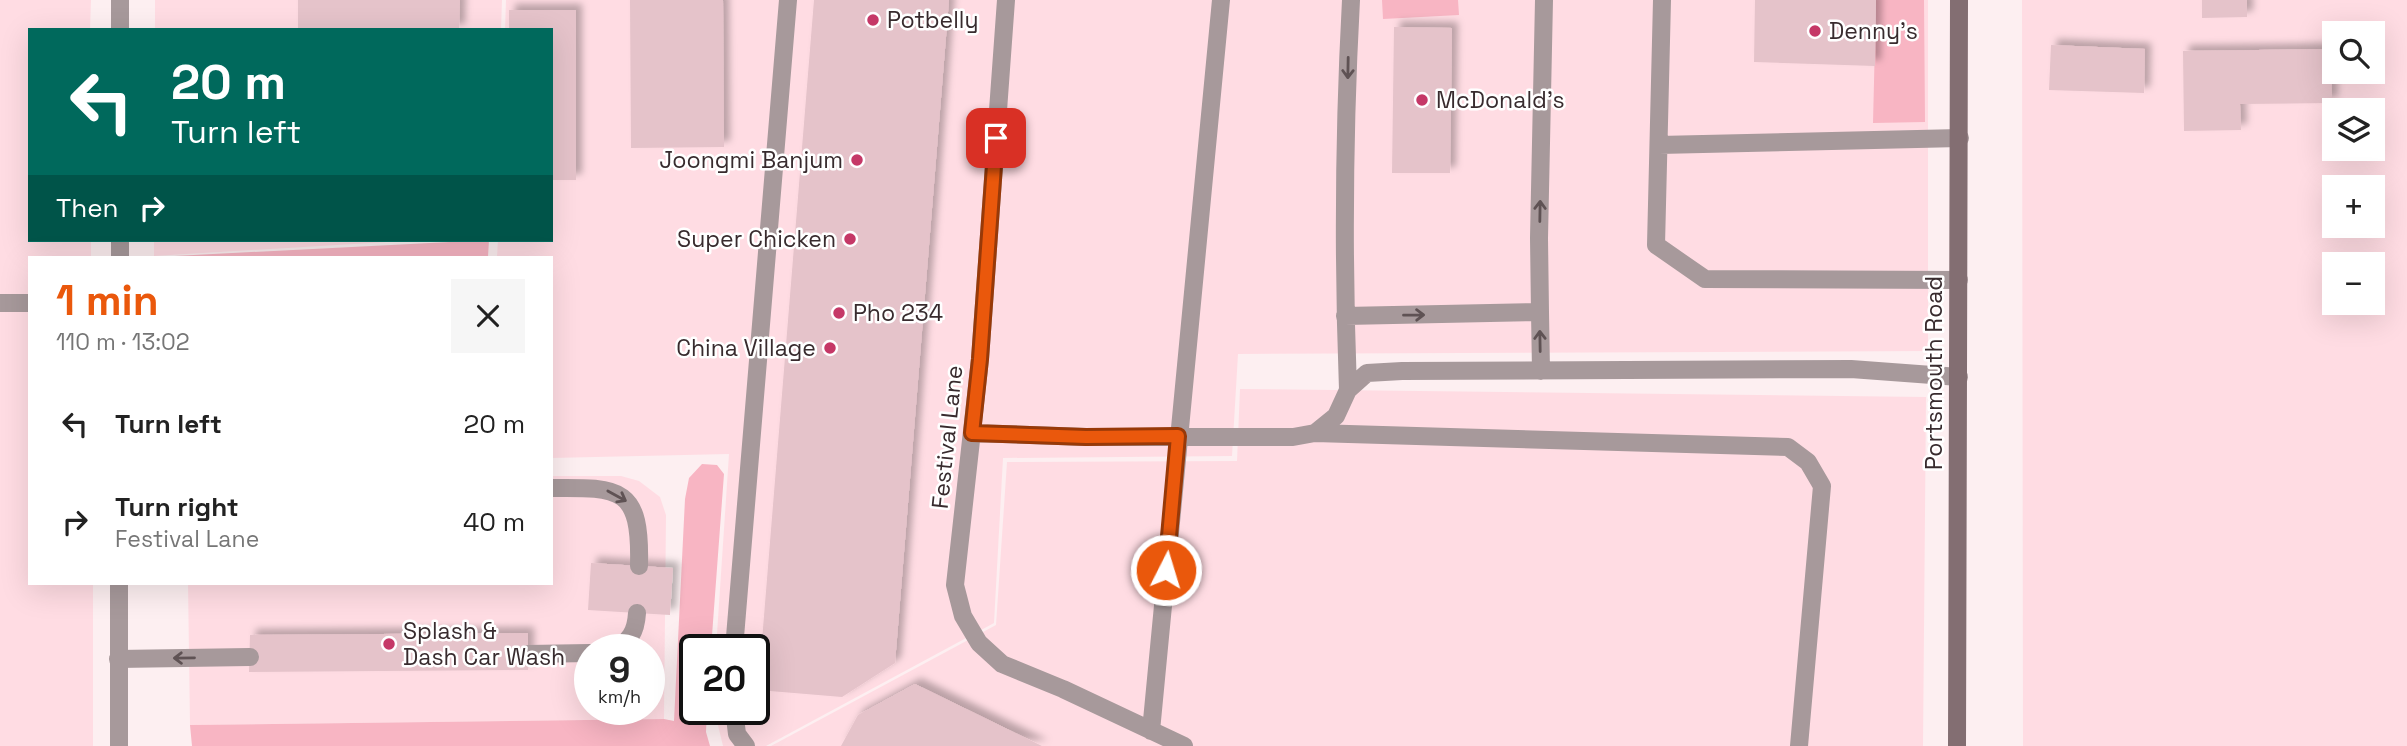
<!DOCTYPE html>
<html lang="en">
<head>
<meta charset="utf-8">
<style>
	:root { --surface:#fff; --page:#f6f6f6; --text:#222; --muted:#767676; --accent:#ea580c }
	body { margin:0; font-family:"Space Grotesk",sans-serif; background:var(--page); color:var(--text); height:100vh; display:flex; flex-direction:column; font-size:26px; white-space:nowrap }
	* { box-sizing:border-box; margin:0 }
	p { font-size:23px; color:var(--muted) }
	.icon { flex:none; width:38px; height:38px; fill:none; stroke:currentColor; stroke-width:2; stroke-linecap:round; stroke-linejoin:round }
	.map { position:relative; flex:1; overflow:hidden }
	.panel { position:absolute; left:28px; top:256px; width:525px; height:329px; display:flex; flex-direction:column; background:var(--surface); border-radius:0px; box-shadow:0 7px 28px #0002 }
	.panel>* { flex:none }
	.guide { position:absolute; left:28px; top:28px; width:525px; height:214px; border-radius:0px; box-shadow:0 7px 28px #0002; background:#00695c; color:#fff; overflow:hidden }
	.fabs { position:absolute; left:2322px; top:21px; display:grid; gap:14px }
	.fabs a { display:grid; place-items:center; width:63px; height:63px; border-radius:0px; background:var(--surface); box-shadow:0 7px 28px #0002; font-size:35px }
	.speed { position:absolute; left:574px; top:634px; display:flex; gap:14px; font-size:35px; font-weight:700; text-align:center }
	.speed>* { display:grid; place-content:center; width:91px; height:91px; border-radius:50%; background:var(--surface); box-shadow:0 7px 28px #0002; line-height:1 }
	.speed small { font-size:18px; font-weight:400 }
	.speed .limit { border:4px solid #111; border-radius:10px; background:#fff; color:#111 }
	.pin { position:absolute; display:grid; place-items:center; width:60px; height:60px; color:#fff; margin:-30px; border-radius:14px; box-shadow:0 4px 10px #0006 }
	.me { position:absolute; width:77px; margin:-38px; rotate:5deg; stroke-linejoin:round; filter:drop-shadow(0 0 5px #0008) }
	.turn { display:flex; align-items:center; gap:24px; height:147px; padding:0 28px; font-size:32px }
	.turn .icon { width:91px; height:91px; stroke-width:2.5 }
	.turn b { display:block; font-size:49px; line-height:60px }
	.then { display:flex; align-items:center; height:66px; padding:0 28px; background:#0003; gap:14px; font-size:26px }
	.round { display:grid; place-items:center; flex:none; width:74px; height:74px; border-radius:0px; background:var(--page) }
	.summary { display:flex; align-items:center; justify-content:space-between; height:119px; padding:0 28px }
	h1 { font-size:42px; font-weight:700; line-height:52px; color:var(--accent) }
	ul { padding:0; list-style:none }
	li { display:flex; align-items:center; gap:21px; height:98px; padding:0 28px }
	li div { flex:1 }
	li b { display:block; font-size:26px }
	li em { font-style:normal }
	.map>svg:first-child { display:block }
	.built { fill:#ffdce3; fill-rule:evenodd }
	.green { fill:#f8b5c3 }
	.building { fill:#e5c3ca; filter:url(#shadow) }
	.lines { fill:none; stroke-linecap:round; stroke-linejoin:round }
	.lane { stroke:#a7999b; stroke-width:18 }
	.street { stroke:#a7999b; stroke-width:18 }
	.secondary { stroke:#836e72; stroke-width:18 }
	.oneway { stroke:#5f5254 }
	.route-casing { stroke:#983908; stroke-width:18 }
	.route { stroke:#ea580c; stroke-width:12 }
	.poi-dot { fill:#c53867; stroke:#fff; stroke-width:2.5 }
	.labels { text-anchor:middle; stroke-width:5; stroke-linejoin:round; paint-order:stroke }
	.poi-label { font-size:23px; fill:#382b2e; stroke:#fff; text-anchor:start }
	.street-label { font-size:23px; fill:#382b2e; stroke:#fff }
</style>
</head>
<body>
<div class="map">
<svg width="2407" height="746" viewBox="0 0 2407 746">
	<defs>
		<filter id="shadow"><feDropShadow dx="6" dy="-6" stdDeviation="3.5" flood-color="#0004"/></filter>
	</defs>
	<rect width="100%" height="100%" fill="#fdeff1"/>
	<path class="built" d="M0,0H91L90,30H30V240H91V257H30V583H93V746H0Z
		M155,0H502L501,30H155Z
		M506,0H1928V351L1238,354L1232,456L1003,458L994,623L766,746H723L714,709H754V649H716L729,454L551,458V257H497L498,240H551V30H505Z
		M2022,0H2407V746H2023ZM2334,33H2373V72H2334ZM2334,110H2373V149H2334ZM2334,187H2373V226H2334ZM2334,264H2373V303H2334Z
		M154,240H420L154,256Z
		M1240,389L1926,397L1923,746H771L996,625L1007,462L1237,461Z
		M551,476H621L639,481L660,497L666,515L664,719L190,725L188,583H551ZM590,649H649V709H590Z"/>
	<path class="green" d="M1382,0H1458L1459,15L1383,19Z
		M1876,0H1924L1925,122L1873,123Z
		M489,240L488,257H174V256Z
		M702,464L717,465L724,474L711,649H695V709H707L706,732L710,746H192L190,725L664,719L674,721L685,499L689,478Z"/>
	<path class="building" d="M298,0H460L459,30L367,28V30H298Z
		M630,0H723L724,147L631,148Z
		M814,0H949L895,663L842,697L758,690Z
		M1755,0H1876L1875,66L1754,62Z
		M2202,0H2247V17L2202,18Z
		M509,10H576V180H551V30H509Z
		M1394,27L1452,28L1450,173H1392Z
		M2051,45L2145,49L2144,93L2049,90Z
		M2331,49L2332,103L2240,104L2241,130L2184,131L2183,51Z
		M591,563L673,568L670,615L588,610Z
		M528,633V670L249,672L250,635Z
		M915,684L1042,746H841L858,715Z"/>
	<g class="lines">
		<path class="lane" d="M1006,0L980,359L955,585L963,616L979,643L1002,664L1063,689L1184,746
			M1662,0L1656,245L1705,279L1959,280
			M1659,145L1960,138
			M0,303H30
			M1540,312L1541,371
			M1345,316L1540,312L1539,238L1544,0
			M1348,390C1343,260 1344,129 1351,0
			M972,433L1086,437H1293L1315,433L1336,416L1348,390L1367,373L1402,371L1851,369L1959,377
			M1315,433L1788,447L1808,462L1822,486L1799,746
			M551,488C622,487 641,488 639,566
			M612,649C630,643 636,631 637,613
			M734,649L788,0
			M528,654L590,653
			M118,659L250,657
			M734,709L737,734L746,746
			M1151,731L1221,0"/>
		<path class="street" d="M120,30V0
			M120,257V240
			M119,746V583"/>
		<path class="secondary" d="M1957,746L1959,0"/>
	</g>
	<defs><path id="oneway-shaft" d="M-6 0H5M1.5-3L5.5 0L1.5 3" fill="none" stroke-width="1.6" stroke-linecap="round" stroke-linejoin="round" transform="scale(1.75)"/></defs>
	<g class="oneway">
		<use href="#oneway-shaft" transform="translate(1348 68) rotate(91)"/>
		<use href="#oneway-shaft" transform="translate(1540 211) rotate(-89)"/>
		<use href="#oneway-shaft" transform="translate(1414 315) rotate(-1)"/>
		<use href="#oneway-shaft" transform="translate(1540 341) rotate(-91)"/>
		<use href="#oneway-shaft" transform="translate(617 496) rotate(29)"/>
		<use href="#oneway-shaft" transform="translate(184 658) rotate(179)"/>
	</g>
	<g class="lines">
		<g class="route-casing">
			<path id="route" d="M996,138L980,359L972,433L1086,437L1178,436L1166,570"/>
		</g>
		<use href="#route" class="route"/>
	</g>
	<g class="poi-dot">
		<circle cx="873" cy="20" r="7"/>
		<circle cx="1815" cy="31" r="7"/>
		<circle cx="1422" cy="100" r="7"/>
		<circle cx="857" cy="160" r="7"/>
		<circle cx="850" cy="239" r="7"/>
		<circle cx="839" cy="313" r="7"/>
		<circle cx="830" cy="348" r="7"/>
		<circle cx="389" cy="644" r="7"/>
	</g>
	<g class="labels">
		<g class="poi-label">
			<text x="887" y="28">Potbelly</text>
			<text x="1829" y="39">Denny's</text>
			<text x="1436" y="108">McDonald's</text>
			<text x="843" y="168" text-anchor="end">Joongmi Banjum</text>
			<text x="836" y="247" text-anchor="end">Super Chicken</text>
			<text x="853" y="321">Pho 234</text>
			<text x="816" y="356" text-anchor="end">China Village</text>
			<text x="403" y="639">Splash &amp;<tspan x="403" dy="26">Dash Car Wash</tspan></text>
		</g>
		<g class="street-label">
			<text transform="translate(1934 373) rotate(-90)" y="8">Portsmouth Road</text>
			<text transform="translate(947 437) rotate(-84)" y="8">Festival Lane</text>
		</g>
	</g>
</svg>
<div class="fabs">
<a><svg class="icon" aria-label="search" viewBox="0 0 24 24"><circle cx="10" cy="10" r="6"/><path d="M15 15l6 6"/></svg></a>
<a><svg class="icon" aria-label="layers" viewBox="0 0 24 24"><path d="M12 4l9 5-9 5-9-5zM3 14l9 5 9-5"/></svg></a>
<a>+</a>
<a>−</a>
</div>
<div class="speed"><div>9<small>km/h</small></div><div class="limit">20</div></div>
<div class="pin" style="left:996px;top:138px;background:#d93025"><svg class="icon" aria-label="arrive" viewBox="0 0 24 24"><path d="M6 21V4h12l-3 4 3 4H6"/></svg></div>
<svg class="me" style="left:1166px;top:570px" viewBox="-20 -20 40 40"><circle r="17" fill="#ea580c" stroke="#fff" stroke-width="3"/><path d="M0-11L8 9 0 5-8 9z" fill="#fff"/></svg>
<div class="guide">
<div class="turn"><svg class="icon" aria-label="left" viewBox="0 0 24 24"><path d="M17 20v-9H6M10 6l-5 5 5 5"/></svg><div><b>20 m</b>Turn left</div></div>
<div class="then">Then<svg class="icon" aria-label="right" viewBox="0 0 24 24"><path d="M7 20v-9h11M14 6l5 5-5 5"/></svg></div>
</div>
<section class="panel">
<div class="summary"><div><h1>1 min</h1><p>110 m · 13:02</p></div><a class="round"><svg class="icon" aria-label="close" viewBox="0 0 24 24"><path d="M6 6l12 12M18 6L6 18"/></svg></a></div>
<ul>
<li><svg class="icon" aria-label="left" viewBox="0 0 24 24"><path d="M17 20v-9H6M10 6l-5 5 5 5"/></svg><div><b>Turn left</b></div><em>20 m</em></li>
<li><svg class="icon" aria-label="right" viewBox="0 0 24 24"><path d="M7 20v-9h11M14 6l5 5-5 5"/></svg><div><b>Turn right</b><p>Festival Lane</p></div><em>40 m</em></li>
</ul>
</section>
</div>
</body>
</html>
